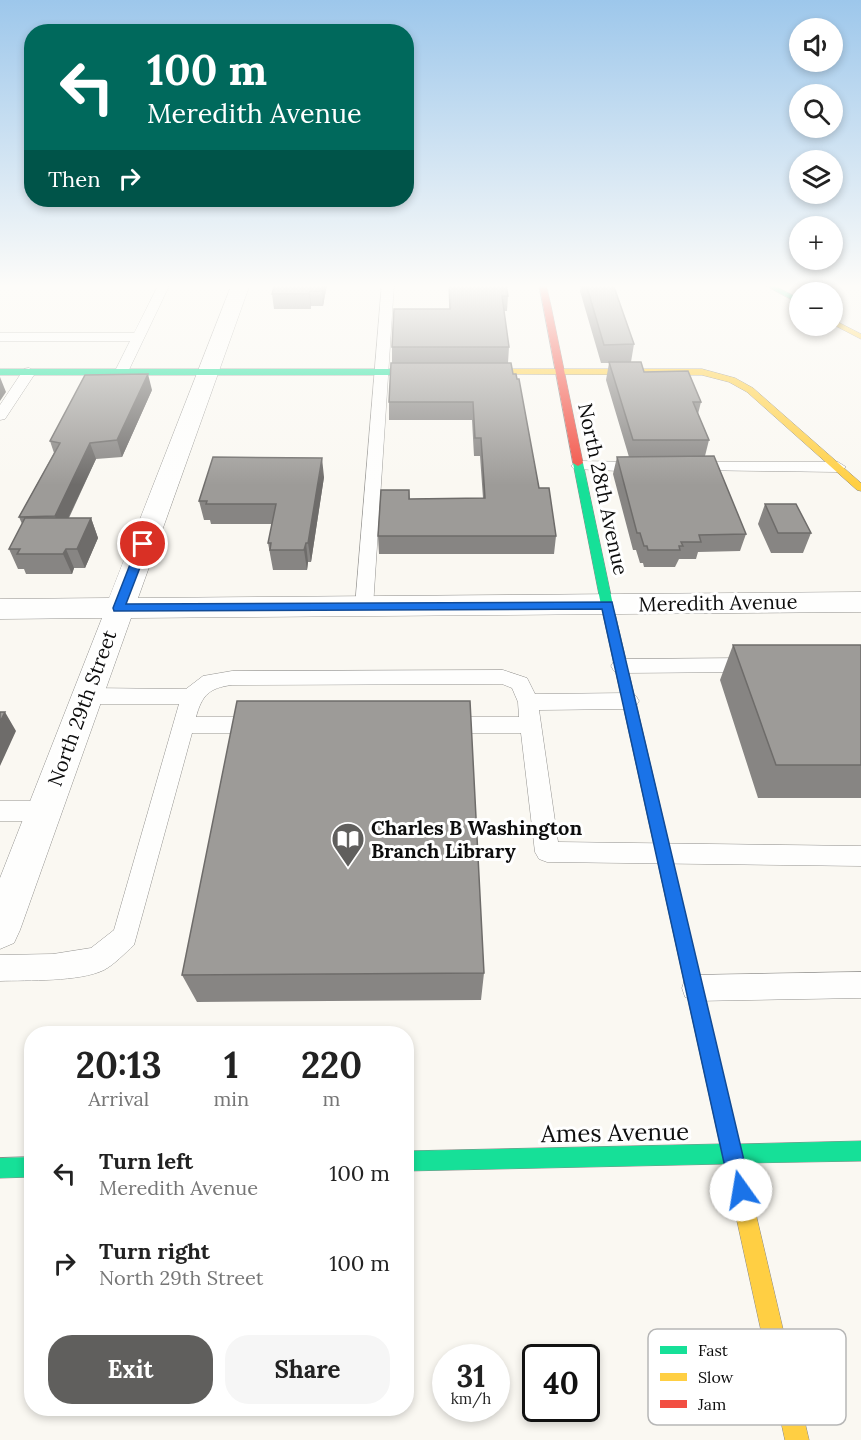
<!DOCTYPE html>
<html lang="en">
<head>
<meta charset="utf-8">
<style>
	:root { --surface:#fff; --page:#f6f6f6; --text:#222; --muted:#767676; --accent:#605f5d }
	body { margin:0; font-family:Lora,serif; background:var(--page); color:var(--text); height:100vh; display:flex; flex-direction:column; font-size:22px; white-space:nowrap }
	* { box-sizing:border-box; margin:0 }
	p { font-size:20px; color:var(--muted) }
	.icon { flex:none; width:33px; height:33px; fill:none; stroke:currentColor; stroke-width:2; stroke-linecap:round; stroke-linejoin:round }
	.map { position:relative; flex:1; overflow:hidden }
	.panel { position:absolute; left:24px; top:1026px; width:390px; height:390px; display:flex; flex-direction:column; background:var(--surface); border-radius:24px; box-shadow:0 3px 9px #0003 }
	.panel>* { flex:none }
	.hud { position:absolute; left:24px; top:24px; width:390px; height:183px; border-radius:24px; box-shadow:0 3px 9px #0003; background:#00695c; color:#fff; overflow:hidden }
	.fabs { position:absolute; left:789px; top:18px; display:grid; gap:12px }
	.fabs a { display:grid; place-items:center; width:54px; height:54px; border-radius:50%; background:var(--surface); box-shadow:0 3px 9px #0003; font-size:30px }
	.speed { position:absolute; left:432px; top:1344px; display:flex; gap:12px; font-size:30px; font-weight:700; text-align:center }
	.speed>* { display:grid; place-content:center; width:78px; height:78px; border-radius:50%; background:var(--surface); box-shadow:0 3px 9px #0003; line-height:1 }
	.speed small { font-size:15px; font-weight:400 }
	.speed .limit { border:3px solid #111; border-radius:9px; background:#fff; color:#111 }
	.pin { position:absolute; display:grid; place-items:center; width:51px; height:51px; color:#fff; margin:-26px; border:3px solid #fff; border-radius:50%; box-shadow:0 2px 6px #0007 }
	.me { position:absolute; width:66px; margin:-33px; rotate:347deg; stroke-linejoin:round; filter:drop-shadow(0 0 4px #0008) }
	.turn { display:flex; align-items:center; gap:21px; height:126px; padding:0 24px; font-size:27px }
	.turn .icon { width:78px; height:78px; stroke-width:2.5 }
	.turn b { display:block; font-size:42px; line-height:51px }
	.then { display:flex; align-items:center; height:57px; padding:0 24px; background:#0003; gap:12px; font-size:22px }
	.eta { display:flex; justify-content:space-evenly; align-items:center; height:102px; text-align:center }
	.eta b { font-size:36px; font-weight:800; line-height:42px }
	.cta { display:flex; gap:12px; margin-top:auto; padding:12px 24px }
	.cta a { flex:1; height:69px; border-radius:24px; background:var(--accent); color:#fff; font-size:24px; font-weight:800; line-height:69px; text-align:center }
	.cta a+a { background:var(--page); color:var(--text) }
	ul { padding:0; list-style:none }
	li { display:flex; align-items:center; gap:18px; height:90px; padding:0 24px }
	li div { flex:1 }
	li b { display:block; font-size:22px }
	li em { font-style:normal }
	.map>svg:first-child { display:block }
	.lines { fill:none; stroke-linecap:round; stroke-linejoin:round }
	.lane-casing { stroke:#949390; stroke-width:1 }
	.street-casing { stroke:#949390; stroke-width:1 }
	.fast-casing { stroke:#8a8987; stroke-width:1 }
	.slow-casing { stroke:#8a8987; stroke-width:1 }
	.jam-casing { stroke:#8a8987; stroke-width:1 }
	.lane { fill:#fefefd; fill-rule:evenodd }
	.street { fill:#fefefd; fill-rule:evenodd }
	.fast { fill:#16e098; fill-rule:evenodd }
	.slow { fill:#ffcf43; fill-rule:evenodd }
	.jam { fill:#f24e42; fill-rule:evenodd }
	.wall { fill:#878583 }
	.shaded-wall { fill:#6e6c6a }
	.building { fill:#9d9b98; stroke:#6e6c6a; stroke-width:1.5 }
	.route { fill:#1a73e8; stroke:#114b97; stroke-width:1.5 }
	.labels { text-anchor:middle; stroke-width:6; stroke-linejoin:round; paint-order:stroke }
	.street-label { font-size:20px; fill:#0d0d0d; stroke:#fff }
	.poi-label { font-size:20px; font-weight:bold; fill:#0d0d0d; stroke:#fff; text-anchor:start }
	.near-street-label { font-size:24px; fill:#0d0d0d; stroke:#fff }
	.key { fill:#fff; stroke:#b6b6b6; stroke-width:1.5 }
	.key-label { font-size:16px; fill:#0d0d0d }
</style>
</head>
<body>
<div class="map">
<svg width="861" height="1440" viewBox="0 0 861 1440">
	<rect width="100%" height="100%" fill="#faf8f2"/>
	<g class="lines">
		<g class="lane-casing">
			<path id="lane" d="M159,284H170L127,374H117L115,371L130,341H0V333H134Z
				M382,284H394L373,607L371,611L364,613L357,611L355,607Z
				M29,368L36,372L5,419L0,420V405L24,369Z
				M579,461L641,462L649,467L641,472L574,469L571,466L574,463Z
				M691,462H838L846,467L838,472L686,470L683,467Z
				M753,658L760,660L763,665L760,670L753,672L621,673L614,671L611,666L614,661L621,659Z
				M503,670L527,678L535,694L629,693L636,696L639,701L636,706L629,709L539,710L558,842L861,846V866L547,862L539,859L535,852L521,733H444L437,731L433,725L437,719L444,717H519L518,702L512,688L502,684L232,685C209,688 202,695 196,717H259L266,719L270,725L266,731L259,733H192L134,945C125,953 115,964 104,970C79,982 28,980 0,981V955L53,954L91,948L114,930L179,704H86L79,701L76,696L79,691L86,688L186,689L203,676L232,671Z
				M0,801H43L51,804L55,811L51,818L43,821H0Z
				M861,972V998L695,1001L685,997L682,988L685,979L695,975Z"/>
		</g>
		<g class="street-casing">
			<path id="street" d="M232,284H250L138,598L861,592V612L131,618L20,930L14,943L0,949V878L102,618L0,619V599L109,598Z"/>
		</g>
		<g class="fast-casing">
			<path id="fast" d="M763,284H771L800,299V304Z
				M0,369H507L511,372L507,375H0Z
				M578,460L583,463L613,605L739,1144L861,1141V1161L744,1163L750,1189L747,1196L740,1199L733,1196L724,1164L406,1171V1151L720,1144L601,605L573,463Z
				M32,1157V1177L0,1178V1158Z"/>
		</g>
		<g class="slow-casing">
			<path id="slow" d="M832,319L861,334V339L832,324Z
				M507,369H702L735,378L753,388L861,483V491L857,490L747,392L729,382L702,375L504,374L503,372Z
				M740,1179L747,1182L750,1189L809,1440H785L730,1189L733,1182Z"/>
		</g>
		<g class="jam-casing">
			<path id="jam" d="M539,284H546L551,306L583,463L578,466L573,463Z"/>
		</g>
		<use href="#lane" class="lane"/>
		<use href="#street" class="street"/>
		<use href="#fast" class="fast"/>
		<use href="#slow" class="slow"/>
		<use href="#jam" class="jam"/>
	</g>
	<path class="wall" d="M275,284H327L323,306H311V309H274L272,294Z
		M449,284H506L508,296L507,311H504L509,347L508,363L513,374L539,488L556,536L554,554H379L378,536L409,490L410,499L483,498L480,456H474L472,420H389V402L392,363V347L450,309Z
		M581,284H613L634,344L631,362L644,372L701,402L698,414L709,440L705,456L746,534L740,551L698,552L696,559H679L675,567H644L643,563H640L636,550H633L613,474L617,457H629L606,380L609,363H601L580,291Z
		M152,390L122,457L96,459L69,518H91L98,538L85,568H74L72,574H26L24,569H18L9,549L22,524L19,517L54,453L50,441Z
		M324,477L311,562H308L307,570H273L268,543L272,524H211L210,520H204L199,501Z
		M765,504L811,533L803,553H771L758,524Z
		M733,645H861V798H758L720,680Z
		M484,973L481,1000L197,1002L182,975Z"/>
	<path class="shaded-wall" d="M323,284H327L323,306L322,291Z
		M310,291L311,306V309L309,294Z
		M148,374L152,390L122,457L117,440Z
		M0,377L6,392L0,401Z
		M90,443L96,459L61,533L55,516Z
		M322,458L324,477L311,562L308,543Z
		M91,518L98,538L85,568L77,549Z
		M306,543L308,562L307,570L304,550Z
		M66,549L74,568L72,574L63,554Z
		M5,712L16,731L0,766V722Z"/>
	<path class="building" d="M275,284H323L322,291H310L309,294H272Z
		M449,284H506L508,296H502L509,347H392L394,309H450Z
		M586,284H613L634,344L604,345Z
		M609,362H641L644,372L688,371L701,402H693L709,440H633Z
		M391,363H511L513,374H516L517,379H519L539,488H549L556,536H378L381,490H409V499L485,498L481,438H475L473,402H389Z
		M148,374L117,440L90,443L55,516L19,517L60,443L50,441L85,375Z
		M714,456L746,534L699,535L701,542H681L683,546H679L680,550H648L647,546H644L640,533H637L617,457Z
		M213,457L322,458L308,543H306L304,550H270L271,543H268L276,504H206L207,501H199Z
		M765,504H796L811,533H778Z
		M25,518H91L77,549H66L63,554H17L20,549H9Z
		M733,645H861V765H776Z
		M237,701H470L484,973L182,975Z
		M0,712H5L0,722Z"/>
	<linearGradient id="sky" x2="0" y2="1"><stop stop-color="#9dc7eb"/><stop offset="0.59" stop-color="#fdfcf9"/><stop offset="1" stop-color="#fdfcf9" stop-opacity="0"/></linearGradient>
	<rect width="861" height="485" fill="url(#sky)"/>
	<path class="route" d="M143,540L149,544L126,604L612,602L751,1190L748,1198L741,1201L733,1198L730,1190L602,609L114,611L113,608L138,544Z"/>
	<defs>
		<g id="library-pin" transform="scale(1.725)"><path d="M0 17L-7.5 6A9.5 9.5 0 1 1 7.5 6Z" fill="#605f5d" stroke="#fff"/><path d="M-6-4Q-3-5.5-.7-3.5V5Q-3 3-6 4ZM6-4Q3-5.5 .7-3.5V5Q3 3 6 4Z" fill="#fff"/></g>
	</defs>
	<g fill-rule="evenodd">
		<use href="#library-pin" x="348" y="839"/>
	</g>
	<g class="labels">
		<g class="street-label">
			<text transform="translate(603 489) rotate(78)" y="7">North 28th Avenue</text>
			<text transform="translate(718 603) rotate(-1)" y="7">Meredith Avenue</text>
			<text transform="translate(82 708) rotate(-70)" y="7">North 29th Street</text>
		</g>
		<g class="poi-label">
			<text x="371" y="835">Charles B Washington<tspan x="371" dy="23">Branch Library</tspan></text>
		</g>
		<g class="near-street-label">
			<text transform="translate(615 1133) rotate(-1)" y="8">Ames Avenue</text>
		</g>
	</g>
	<rect x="648" y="1329" width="198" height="96" rx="9" class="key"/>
	<rect x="660" y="1346" width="27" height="8" fill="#16e098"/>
	<rect x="660" y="1373" width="27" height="8" fill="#ffcf43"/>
	<rect x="660" y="1400" width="27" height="8" fill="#f24e42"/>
	<g class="key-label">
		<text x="698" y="1356">Fast</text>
		<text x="698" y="1383">Slow</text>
		<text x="698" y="1410">Jam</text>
	</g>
</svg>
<div class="fabs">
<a><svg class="icon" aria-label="sound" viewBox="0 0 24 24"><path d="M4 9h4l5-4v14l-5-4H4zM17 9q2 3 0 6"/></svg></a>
<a><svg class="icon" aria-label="search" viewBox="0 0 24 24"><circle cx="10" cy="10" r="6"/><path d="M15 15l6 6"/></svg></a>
<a><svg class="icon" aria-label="layers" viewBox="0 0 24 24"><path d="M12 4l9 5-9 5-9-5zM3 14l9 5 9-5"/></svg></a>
<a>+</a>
<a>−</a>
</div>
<div class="speed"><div>31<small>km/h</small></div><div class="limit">40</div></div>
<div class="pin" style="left:143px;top:544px;background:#d93025"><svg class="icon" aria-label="arrive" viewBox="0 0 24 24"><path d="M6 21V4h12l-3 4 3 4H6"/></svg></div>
<svg class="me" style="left:741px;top:1190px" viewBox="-20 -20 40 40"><circle r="19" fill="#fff"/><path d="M0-13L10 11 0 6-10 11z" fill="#1a73e8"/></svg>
<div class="hud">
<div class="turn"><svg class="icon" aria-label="left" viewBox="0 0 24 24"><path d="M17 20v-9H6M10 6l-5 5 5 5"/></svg><div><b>100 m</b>Meredith Avenue</div></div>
<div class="then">Then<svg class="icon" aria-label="right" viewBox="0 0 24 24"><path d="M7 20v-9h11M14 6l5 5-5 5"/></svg></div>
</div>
<section class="panel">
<div class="eta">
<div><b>20:13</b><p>Arrival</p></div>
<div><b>1</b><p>min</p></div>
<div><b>220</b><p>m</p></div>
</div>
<ul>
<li><svg class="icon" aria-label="left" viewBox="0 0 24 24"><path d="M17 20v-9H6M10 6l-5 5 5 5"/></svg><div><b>Turn left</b><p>Meredith Avenue</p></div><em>100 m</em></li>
<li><svg class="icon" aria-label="right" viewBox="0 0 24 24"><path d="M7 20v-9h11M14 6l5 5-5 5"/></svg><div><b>Turn right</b><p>North 29th Street</p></div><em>100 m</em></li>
</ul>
<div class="cta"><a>Exit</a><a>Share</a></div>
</section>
</div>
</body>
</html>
